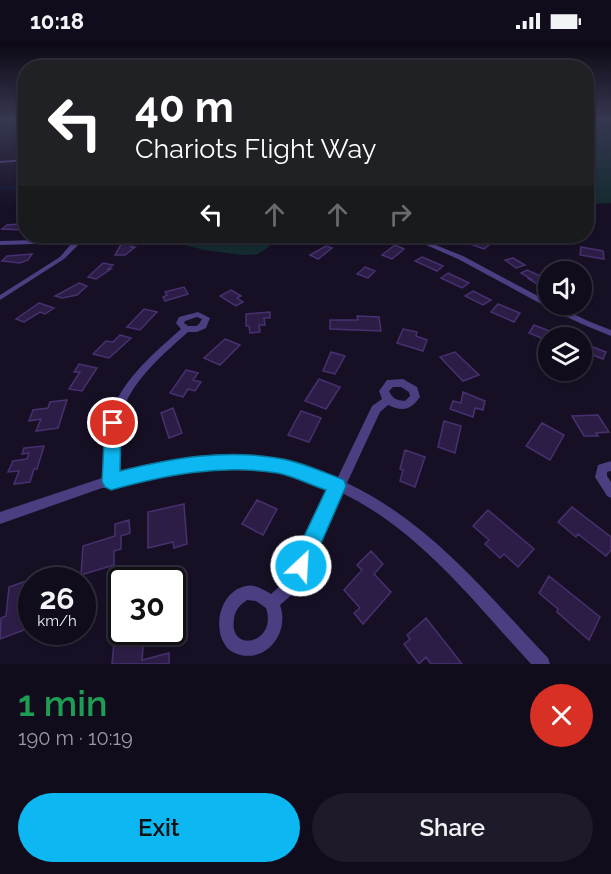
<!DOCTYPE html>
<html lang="en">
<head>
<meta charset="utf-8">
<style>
	:root { --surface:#110c1c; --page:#1e1a29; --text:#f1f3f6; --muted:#9c9ba3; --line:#302c3b; --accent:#0db8f2 }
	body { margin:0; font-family:Raleway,sans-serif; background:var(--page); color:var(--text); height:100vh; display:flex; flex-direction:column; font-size:22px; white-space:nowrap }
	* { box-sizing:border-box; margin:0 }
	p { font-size:20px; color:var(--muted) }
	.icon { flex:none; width:33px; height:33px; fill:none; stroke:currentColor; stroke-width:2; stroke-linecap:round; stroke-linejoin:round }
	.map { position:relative; height:622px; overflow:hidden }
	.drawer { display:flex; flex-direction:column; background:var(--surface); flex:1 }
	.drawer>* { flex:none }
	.banner { position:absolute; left:18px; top:18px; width:576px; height:183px; border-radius:24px; box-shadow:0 2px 4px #0004,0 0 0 2px var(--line); background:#202124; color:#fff; overflow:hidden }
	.controls { position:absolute; left:538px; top:219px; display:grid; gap:12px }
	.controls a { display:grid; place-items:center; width:54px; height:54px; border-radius:50%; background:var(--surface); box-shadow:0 2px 4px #0004,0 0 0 2px var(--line); font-size:30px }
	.speed { position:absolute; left:18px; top:525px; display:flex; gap:12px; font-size:30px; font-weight:700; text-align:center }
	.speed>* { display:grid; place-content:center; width:78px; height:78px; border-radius:50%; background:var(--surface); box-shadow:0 2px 4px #0004,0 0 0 2px var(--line); line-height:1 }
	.speed small { font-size:15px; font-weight:400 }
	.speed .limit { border:3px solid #111; border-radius:9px; background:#fff; color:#111 }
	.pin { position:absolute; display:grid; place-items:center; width:51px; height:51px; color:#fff; margin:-26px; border:3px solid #fff; border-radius:50%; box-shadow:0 2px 6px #0007 }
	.me { position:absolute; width:66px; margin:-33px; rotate:25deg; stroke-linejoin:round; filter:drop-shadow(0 0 4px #0008) }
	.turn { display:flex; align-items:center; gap:21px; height:126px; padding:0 18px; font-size:27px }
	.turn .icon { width:78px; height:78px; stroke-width:2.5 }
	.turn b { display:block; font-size:42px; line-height:51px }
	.lanes { display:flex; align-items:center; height:57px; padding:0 18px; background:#0003; justify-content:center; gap:30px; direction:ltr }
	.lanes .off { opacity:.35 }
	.round { display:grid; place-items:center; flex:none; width:63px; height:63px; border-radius:32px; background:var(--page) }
	.head { display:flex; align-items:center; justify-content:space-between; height:102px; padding:0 18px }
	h1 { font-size:36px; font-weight:600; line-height:45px; color:#1e9e55 }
	.cta { display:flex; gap:12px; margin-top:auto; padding:12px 18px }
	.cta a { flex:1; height:69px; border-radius:36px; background:var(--accent); color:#111; font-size:24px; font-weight:600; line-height:69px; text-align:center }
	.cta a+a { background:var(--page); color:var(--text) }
	.status { display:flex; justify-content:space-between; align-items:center; height:42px; padding:0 30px; background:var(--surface); direction:ltr }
	.status svg { height:16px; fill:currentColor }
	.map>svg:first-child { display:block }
	.green { fill:#132b2f }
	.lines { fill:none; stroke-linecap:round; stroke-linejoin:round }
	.stream { stroke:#0d1841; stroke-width:1.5 }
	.building { fill:#2b1d45; stroke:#473070; stroke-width:1.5 }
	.minor { fill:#4b3e81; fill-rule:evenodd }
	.route { fill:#0db8f2; stroke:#08789d; stroke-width:1.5 }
</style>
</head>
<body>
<div class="status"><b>10:18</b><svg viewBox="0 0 49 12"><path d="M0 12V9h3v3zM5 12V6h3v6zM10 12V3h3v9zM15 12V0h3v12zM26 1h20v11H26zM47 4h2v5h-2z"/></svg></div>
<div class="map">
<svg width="611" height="622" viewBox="0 0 611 622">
	<rect width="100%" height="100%" fill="#171025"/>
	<path class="green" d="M586,78L611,87V161L587,162Z
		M185,194H267L270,204L258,212L242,213L204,208L185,203Z"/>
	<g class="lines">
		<path class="stream" d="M0,146H26"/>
	</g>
	<path class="building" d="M20,182L19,184H26L24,188L2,187L7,183Z
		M558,194H581L582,198H573V201L559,199Z
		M469,195L489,203L484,207L470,202L472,200L466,198Z
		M122,201H133L131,205H135L125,213H115Z
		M395,203L404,207L392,217L382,213Z
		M326,204L332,206L318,217L310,213Z
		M581,205L603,209L604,217L580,213Z
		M32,212L28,218L20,221L2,219L7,214Z
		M422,215L443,224L437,229L415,219Z
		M513,216L525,223L516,226L505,218Z
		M103,221L113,223L108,227H111L96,237L88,235Z
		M365,225L375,229L368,236L357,232Z
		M527,228L549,238V243L542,245L529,237H531L521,231Z
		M448,231L469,241L462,246L441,236Z
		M79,241L87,244L77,253L62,256L55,254Z
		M184,245L188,252L165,259L163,255L167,253L165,250Z
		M231,248L241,254L237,256L243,260L236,264L220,254Z
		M473,249L491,258L483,263L465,254Z
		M39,261L54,266L45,272L40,270L24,280L16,277Z
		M498,262L520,271L514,280L491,270Z
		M144,267L157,270L140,288L127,285Z
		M270,270V276H264L265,283H259L260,290L250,291L249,284H246V272Z
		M357,274L379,275L381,289L330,287V278H358Z
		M534,283L557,292L555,296H549V302L545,301L546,298L529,291Z
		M403,287L417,290L416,294L427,298L423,309L397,301Z
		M120,293L131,296L109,316L93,312L106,299L113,300Z
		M225,297L240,303L220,323L204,316Z
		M582,301L606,310L603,317L582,309Z
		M331,310L345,314L335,332L323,329Z
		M455,310L479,333L463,339L440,315Z
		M79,322L97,326L82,349L69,347L80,330H74Z
		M186,328L198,331L193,338L201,340L195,349L188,347L183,355L170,351Z
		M319,337L340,345L326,367L305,359Z
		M463,350L485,359L483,368L475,366L473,375L450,367L453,359L461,361Z
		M67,358L58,386L36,389L41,377L29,379L33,368L48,366L50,360Z
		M173,366L182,391L169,396L161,371Z
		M301,369L321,376L309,400L288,393Z
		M598,373L609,390L596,391L598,394H584L572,374Z
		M444,379L461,384L455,411L438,405Z
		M542,381L564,393L550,418L526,404Z
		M44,404L37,427H34L30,440L14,442L19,429L8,430L13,419L27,417L29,411L22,412L24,406Z
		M405,408L425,415L415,445L400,439L403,428L400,427Z
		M257,458L277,467L263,493L242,482Z
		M184,462L187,502L174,506L173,500L148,506V470Z
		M572,465L611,495V508L606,514L578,492L576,495L558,480Z
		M488,468L534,507L518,525L504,512L500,516L485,502L489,498L473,484Z
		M129,478L130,491L121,494V507L114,509V523L81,533L83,504L115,494V482Z
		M371,509L383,522L374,532L391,550L363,582L354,571L360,566L344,548L362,528L357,523Z
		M549,534L600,575L589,598L557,570L558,567L539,551Z
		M32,537V585L0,597L1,576L6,574L9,545Z
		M426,576L462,622H431L426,615L419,622L404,602L410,597L407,593Z
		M144,593L142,618L169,611V622H112L114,600Z"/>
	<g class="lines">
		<path class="minor" d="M26,117V119L0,121V119Z
			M79,194H85L81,200L64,217L0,258V253L60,215L72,201L0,203V199L76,197Z
			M406,194H413L463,214L549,260V262H553L588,279L611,288V294L582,282L556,270L458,217Z
			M198,270L210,276L206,286L197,290H188C159,316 125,344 118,385C116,400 116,416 117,432C168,417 226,408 279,418C299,422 318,429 337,437L372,364L382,357L379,349L387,338L403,337L417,345L420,355C411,368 403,370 388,363L380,370L347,441C431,481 485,550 548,616L550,622H531C473,559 420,489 342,451L297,548L280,563C290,590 267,622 237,612C233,610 228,608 226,604C212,586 220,549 246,544C255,542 263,547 271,552L287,538L332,446C271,418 211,421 146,435C137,437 128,438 119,442C118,442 113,445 111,445C108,446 105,446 102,446L0,482V470L105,435C105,418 104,400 108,383C117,341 151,314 181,287L176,281L179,275ZM197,275L202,277L199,282L196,284H188L184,281L185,279ZM393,345H401L409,350L410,354L405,359C396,358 393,357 389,349ZM247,558L256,559L266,566C278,602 228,612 234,577C235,568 240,563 247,558Z
			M611,419V429L607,430V434L611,440V456L607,454L595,435L598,423Z"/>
	</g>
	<linearGradient id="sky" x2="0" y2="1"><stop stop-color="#0d0914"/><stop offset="0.47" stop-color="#363751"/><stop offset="1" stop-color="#363751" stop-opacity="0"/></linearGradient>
	<rect width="611" height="165" fill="url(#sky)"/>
	<path class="route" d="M113,375L119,376L121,381L120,429C172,416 224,407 277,416C299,419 323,430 344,438L346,444L308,531L301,534L293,531L290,524L326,448C310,443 294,434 277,431C221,422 165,433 111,448L105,445L102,440L105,381L107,376Z"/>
</svg>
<div class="controls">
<a><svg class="icon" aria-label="sound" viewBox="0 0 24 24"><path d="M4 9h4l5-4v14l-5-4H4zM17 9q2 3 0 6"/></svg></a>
<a><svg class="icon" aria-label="layers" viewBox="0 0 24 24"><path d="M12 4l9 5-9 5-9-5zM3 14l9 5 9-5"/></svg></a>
</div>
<div class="speed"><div>26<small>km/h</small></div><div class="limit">30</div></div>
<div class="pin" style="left:113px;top:381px;background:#d93025"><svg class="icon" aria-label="arrive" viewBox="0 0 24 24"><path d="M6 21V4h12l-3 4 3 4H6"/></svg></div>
<svg class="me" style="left:301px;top:524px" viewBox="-20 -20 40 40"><circle r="17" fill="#0db8f2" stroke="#fff" stroke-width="3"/><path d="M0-11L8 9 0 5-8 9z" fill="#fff"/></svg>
<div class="banner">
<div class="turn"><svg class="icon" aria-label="left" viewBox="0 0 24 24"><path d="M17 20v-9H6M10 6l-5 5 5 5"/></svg><div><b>40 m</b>Chariots Flight Way</div></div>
<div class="lanes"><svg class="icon" aria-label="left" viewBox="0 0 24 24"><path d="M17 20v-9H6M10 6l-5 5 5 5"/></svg><svg class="icon off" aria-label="ahead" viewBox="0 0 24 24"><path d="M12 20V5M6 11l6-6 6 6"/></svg><svg class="icon off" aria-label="ahead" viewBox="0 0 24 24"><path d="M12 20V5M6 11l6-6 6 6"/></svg><svg class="icon off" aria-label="right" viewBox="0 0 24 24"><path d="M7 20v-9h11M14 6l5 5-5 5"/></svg></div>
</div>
</div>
<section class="drawer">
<div class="head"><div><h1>1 min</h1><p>190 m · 10:19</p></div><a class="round" style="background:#d93025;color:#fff"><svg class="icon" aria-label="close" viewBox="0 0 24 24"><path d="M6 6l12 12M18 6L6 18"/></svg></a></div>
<div class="cta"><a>Exit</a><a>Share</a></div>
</section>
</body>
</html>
